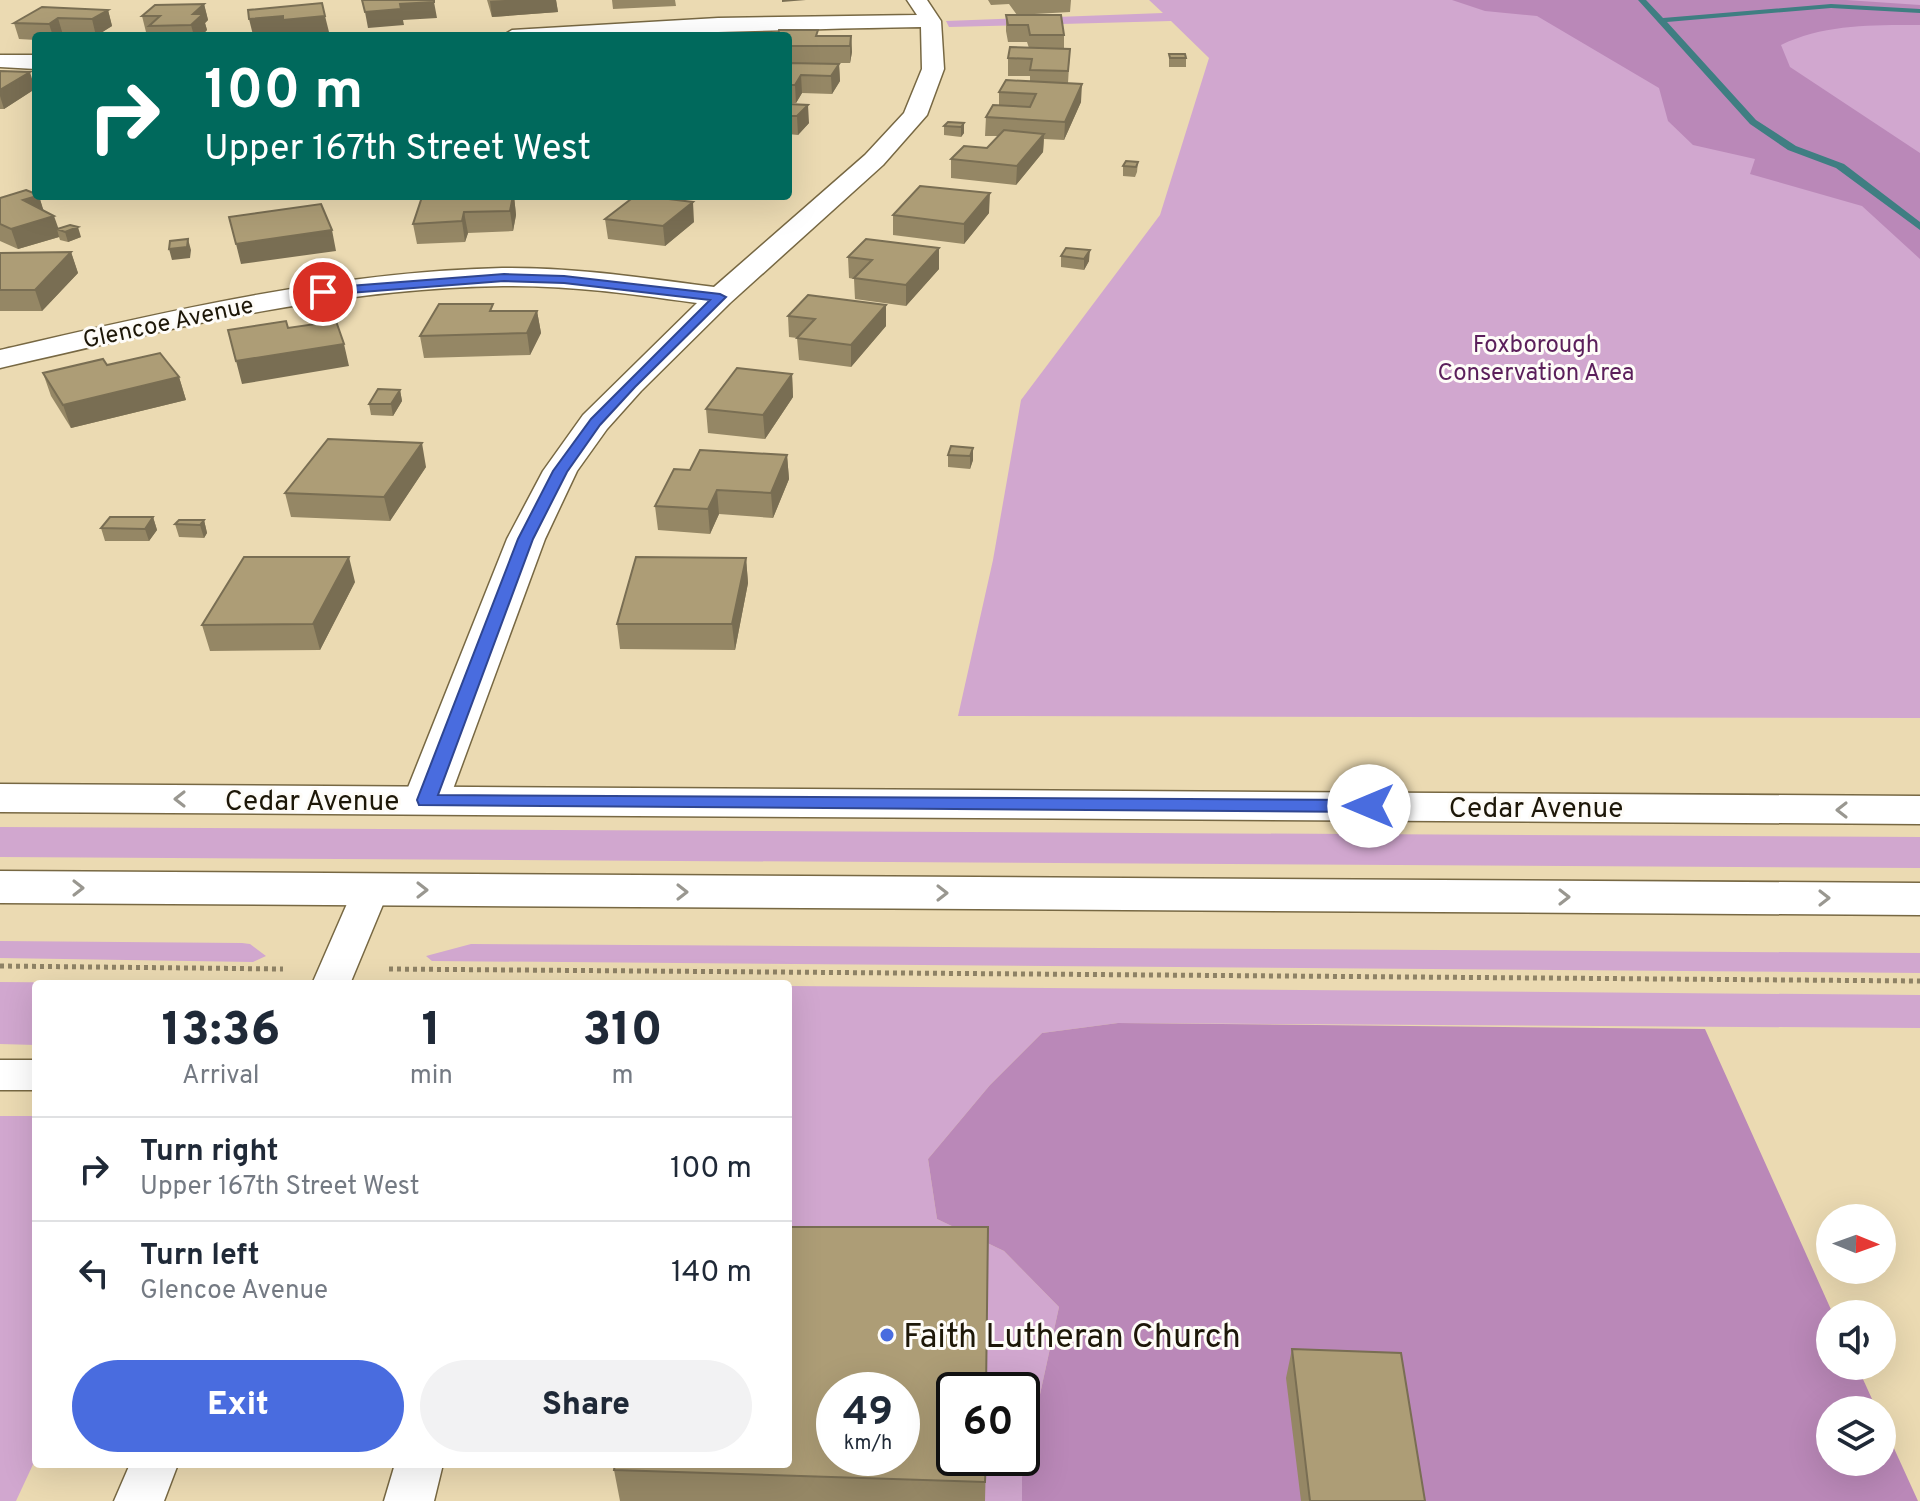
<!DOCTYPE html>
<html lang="en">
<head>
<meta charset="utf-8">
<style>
	:root { --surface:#fff; --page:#f2f2f3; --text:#1f2937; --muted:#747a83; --line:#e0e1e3; --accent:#496cdf }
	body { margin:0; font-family:Overpass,sans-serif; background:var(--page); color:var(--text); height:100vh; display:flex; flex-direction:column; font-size:30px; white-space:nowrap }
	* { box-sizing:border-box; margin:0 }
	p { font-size:26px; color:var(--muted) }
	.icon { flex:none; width:44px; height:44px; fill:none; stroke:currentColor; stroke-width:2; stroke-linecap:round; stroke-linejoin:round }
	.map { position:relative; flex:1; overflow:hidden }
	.sheet { position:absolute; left:32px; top:980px; width:760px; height:488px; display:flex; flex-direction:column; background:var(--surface); border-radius:8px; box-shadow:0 8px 32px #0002 }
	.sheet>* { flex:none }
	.guide { position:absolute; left:32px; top:32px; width:760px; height:168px; border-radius:8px; box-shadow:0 8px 32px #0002; background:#00695c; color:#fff; overflow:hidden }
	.needle { width:52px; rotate:91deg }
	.tools { position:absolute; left:1816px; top:1204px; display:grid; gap:16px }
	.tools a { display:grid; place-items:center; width:80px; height:80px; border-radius:50%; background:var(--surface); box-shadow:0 8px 32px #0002; font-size:40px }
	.speed { position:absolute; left:816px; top:1372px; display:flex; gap:16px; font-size:40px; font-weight:700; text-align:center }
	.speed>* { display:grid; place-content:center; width:104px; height:104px; border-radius:50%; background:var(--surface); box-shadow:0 8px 32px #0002; line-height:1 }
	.speed small { font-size:20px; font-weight:400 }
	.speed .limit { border:4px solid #111; border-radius:12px; background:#fff; color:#111 }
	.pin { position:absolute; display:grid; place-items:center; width:68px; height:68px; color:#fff; margin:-34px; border:4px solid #fff; border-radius:50%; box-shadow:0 2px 8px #0007 }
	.me { position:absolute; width:88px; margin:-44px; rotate:270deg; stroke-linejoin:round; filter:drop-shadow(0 0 6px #0008) }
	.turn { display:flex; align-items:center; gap:28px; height:168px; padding:0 40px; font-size:36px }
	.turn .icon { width:104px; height:104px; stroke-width:2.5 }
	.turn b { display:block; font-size:56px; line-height:68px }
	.eta { display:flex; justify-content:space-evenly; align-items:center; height:136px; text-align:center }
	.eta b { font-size:48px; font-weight:800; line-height:56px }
	.primary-button { display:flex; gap:16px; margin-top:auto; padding:16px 40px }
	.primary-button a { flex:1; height:92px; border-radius:48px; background:var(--accent); color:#fff; font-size:32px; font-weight:800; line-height:92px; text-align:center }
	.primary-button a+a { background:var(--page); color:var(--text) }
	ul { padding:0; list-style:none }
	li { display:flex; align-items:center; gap:24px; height:104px; padding:0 40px; border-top:2px solid var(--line) }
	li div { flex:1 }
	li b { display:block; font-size:30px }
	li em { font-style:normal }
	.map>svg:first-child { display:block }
	.green { fill:#d1a7cf }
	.forest { fill:#ba88b8 }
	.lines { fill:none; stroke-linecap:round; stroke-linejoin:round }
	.stream { fill:#3f7e82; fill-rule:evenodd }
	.service-casing { stroke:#776843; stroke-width:3 }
	.minor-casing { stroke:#776843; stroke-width:3 }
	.primary-casing { stroke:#776843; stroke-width:3 }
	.path { stroke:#8e8265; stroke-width:5; stroke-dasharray:4 4; stroke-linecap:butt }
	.service { fill:#fff; fill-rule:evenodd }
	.minor { fill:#fff; fill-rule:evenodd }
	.primary { fill:#fff; fill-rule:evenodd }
	.wall { fill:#958765 }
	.shaded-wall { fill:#796e53 }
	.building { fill:#ad9d76; stroke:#796e53; stroke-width:2; fill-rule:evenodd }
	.oneway { stroke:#999790 }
	.route { fill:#496cdf; stroke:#2f4691; stroke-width:2 }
	.poi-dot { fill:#496cdf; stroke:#fefcf8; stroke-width:3 }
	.labels { text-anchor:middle; stroke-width:6; stroke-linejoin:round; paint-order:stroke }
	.far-street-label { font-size:24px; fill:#1d1708; stroke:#fefcf8 }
	.far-park-label { font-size:24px; fill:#5b1f5b; stroke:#fefcf8 }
	.street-label { font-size:28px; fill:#1d1708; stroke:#fefcf8 }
	.near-poi-label { font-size:34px; fill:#1d1708; stroke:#fefcf8; text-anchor:start }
</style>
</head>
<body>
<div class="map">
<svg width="1920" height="1501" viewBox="0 0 1920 1501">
	<rect width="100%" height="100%" fill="#ebdab2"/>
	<path class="green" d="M1149,0H1920V718L958,716L993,560L1021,400L1160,215L1209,58L1171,21L949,27L946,21L1163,13Z
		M0,827L1920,837V868L0,857Z
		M0,941L242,943L250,944L266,956L253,962L0,958Z
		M471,944L1920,953V973L432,961L426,956Z
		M0,982L246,984H248H36V1045L0,1044Z
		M788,986L1920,995V1028L1118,1023L1042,1033L990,1085L928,1159L937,1219L1004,1251L1059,1307L1022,1477V1501H985V1458H1022V1390H986L788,1278Z
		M0,1116H36V1458L16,1501H0Z"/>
	<path class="forest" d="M1452,0H1846L1920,5V25C1873,25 1824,24 1781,45L1790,67L1920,153V259L1862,206L1750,174L1755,159L1693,145L1668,121L1659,88L1537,16L1485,11Z
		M1118,1023L1705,1029L1833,1314H1830V1366H1857L1877,1410H1830V1462H1882V1422L1918,1501H1022V1477L1059,1307L1004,1251L937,1219L928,1159L990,1085L1042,1033Z"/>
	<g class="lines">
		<path class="stream" d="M1638,0H1646L1663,18L1831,4L1920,9V13L1831,8L1667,22L1756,120L1796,146L1844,164L1920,222V230L1836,168L1788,150L1750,124Z"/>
		<g class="service-casing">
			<path id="service" d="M371,878L383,882L389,890L350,984H312L353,890L359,882Z
				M0,1060H36V1090H0Z
				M130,1464H178L164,1501H114Z
				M395,1464H443L434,1501H384Z"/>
		</g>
		<g class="minor-casing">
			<path id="minor" d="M907,0H927L941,21L944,69L927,115L883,165L730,303L641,391L607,429L577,471L545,539L449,800L442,810L426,814L410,810L403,800L507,539L543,471L583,415L697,303C633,294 568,285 503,286C333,288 165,330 0,368V350C165,312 332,272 502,268C573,267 644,278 714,287L865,155L904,113L922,69L921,27C781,29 641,36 502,36L512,30L718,18L917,15Z
				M0,55H36V69L0,67Z"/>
		</g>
		<g class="primary-casing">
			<path id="primary" d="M0,784L1920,796V824L0,812Z
				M0,871L1920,883V915L0,903Z"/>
		</g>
		<path class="path" d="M0,966L283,969
			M389,969L1920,981"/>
		<use href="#service" class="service"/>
		<use href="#minor" class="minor"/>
		<use href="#primary" class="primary"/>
	</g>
	<path class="wall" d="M487,0H556L558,12L492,17Z
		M612,0H675L676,6L613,9Z
		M988,0H1071L1070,12L1017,15L1009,4L991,5Z
		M204,4L208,20L205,23L207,30L201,36H151L150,32H146L142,16Z
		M108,10L112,26L96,36L63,35L61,36H36V40L19,39L14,23Z
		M1006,15L1064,35V48L1070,49L1068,83L1081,102L1064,140L1044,139L1043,152L1016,185L951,178V159L987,148L998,136H985L986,117L999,105V92L1030,81V76H1008V58L1029,48L1027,42H1008L1006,31Z
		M788,36H851L852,52L850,63H788Z
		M1169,54L1186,58V67H1169Z
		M788,63L839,64L840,81L832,94L802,93L796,103H788Z
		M0,71L35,89L4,109H0Z
		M788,104L809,123L798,135L788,134Z
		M964,123V133L961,137L944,135V126Z
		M1138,162L1137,172L1135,177L1123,176V166Z
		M39,196L43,210L58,229L81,237L68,242L60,240L59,237L18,249L0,241V198Z
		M514,196L516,215L513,231L468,233L465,242L417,244L413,224Z
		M989,213L964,244L893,235V215Z
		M605,219L694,222L665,246L608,239Z
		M939,248V269L906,306L855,299L854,279L849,278L848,257Z
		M1066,248L1089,261L1084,270L1061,267V256Z
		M71,252L78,273L42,311H0V253Z
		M494,311H537L541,333L530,355L424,358L420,336Z
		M788,316L886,326L851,367L799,360L797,338L789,337Z
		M107,365L179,377L186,400L71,428L51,396L43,373Z
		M792,374L793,397L765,439L708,433L706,409Z
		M400,390L402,401L393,416L371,415L369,404Z
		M973,448V460L970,469L948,467V455Z
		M787,455L789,479L773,518L719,514L710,534L658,530L655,506L690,470Z
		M426,467L390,521L291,517L285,493Z
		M153,517L157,530L149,541H105L101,528Z
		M204,520L207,533L204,538L179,537L175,524Z
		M746,558L748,583L735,650L620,649L617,624Z
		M355,582L320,650L210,651L202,625Z
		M1292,1349L1425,1501H1301L1286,1378Z
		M986,1458L985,1501H620L614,1470Z"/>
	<path class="shaded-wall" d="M505,0H556L558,12L492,17L490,1Z
		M782,0H806L782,2Z
		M434,2L437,18L403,20L404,25L368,28L365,12L400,4Z
		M204,4L208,20L205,23L207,30L201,36H194L191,25L193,14Z
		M108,10L112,26L96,36L92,19Z
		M283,16L286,32L253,35L249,19Z
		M325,16L329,32L287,36L283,20Z
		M58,18L63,35L53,36L49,24Z
		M851,36L852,52L850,63V46Z
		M839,64L840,81L832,94L831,76Z
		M30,72L35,89L4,109L0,96V90Z
		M801,75L802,93L796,103L795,85Z
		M1082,84L1081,102L1064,140L1065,122Z
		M808,105L809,123L798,135L797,116Z
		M964,123V133L961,137V127Z
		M1044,134L1043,152L1016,185L1017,166Z
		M990,193L989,213L964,244V224Z
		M39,196L45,215L23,200Z
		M514,196L516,215L513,231L510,211Z
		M693,202L694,222L665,246L663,226Z
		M464,212L468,233L465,242L462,221Z
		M54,216L59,230L57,229L59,237L18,249L11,229Z
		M78,227L81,237L68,242L65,232Z
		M332,230L336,251L241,264L236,244Z
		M188,239L191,250L190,258L172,260L169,249Z
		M939,248V269L906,306V285Z
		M1090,250L1089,261L1084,270V259Z
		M71,252L78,273L42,311L35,290Z
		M886,305V326L851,367V345Z
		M537,311L541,333L530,355L527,333Z
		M344,344L349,366L242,384L236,361Z
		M792,374L793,397L765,439L763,415Z
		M179,377L186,400L71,428L63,405Z
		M400,390L402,401L393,416L391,404Z
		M422,443L426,467L390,521L384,497Z
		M973,448V460L970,469V456Z
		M787,455L789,479L773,518L771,493Z
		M717,490L719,514L710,534L708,509Z
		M153,517L157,530L149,541L145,529Z
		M204,520L207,533L204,538L200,525Z
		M349,557L355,582L320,650L313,624Z
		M746,558L748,583L735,650L732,624Z"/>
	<path class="building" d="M362,0H434V2L400,4L401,9L365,12Z
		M322,3L325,16L283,20V16L249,19L248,10Z
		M204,4L193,14H203L191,25L149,26L160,16H142L155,5Z
		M42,7L108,10L92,19L58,18L49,24L14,23Z
		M1006,15H1061L1064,35H1030L1028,25H1008Z
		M779,30H818L816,36H851L850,46H788V36H778Z
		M637,33V36H598Z
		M1010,47L1070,49L1068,71L1030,70L1032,59L1008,58Z
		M1169,54H1185L1186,58H1170Z
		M788,63L839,64L831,76L801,75L795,85H788Z
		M0,71L30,72L0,90Z
		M1006,80L1082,84L1065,122L986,117L993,105L1030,107L1036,94L999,92Z
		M788,104L808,105L797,116H788Z
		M948,122L964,123L961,127L944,126Z
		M1004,130L1044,134L1017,166L951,159L964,146L987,148Z
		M1126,161L1138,162L1136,167L1123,166Z
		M920,186L990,193L964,224L893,215Z
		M26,190L36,194L37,196L23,200L54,216L11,229L0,224V198Z
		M513,196L510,211L464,212L462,221L413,224L422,197Z
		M635,196H644L693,202L663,226L605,219Z
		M321,204L332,230L236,244L229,217Z
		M70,225L78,227L65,232L57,229Z
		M188,239L187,247L169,249L170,241Z
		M866,239L939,248L906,285L854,278L872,260L848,257Z
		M1066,248L1090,250L1084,259L1061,256Z
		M71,252L35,290H0V253Z
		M808,295L886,305L851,345L797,338L815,319L788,316Z
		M439,304H493L490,311H537L527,333L420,336Z
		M286,321L288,328L336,321L344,344L236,361L228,330Z
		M160,353L179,377L63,405L43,373L103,359L107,365Z
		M737,368L792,374L763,415L706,409Z
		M378,389L400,390L391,404H369Z
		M328,439L422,443L384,497L285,493Z
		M951,446L973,448L970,456L948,455Z
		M700,450L787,455L771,493L717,490L708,509L655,506L674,469L690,470Z
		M110,517H153L145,529L101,528Z
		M179,520H204L200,525L175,524Z
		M244,557H349L313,624L202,625Z
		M636,557L746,558L732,624H617Z
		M788,1227H988L986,1390H954V1458H986L985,1482L614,1470L615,1464H788ZM834,1390H902V1458H834Z
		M1292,1349L1401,1353L1425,1501H1310Z"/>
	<defs><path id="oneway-chevron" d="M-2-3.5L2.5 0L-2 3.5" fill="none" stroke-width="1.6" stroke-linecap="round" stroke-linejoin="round" transform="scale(2)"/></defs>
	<g class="oneway">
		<use href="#oneway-chevron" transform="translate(180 799) rotate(-180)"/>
		<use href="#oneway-chevron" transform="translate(1842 810) rotate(-180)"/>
		<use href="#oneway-chevron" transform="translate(78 888)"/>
		<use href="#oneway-chevron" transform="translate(422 890)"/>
		<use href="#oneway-chevron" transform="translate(682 892)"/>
		<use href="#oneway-chevron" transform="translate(942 893)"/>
		<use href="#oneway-chevron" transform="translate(1564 897)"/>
		<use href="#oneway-chevron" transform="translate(1824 898)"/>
	</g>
	<path class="route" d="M504,274L564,276L720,294L726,297L635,387L600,425L567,472L533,539L438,795L1369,800L1378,806L1369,812L419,805L417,800L518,539L553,471L591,419L710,300L564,283L504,281L323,295L317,292L323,288Z"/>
	<circle class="poi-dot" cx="887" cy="1335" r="8"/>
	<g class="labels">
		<g class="far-street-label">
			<text transform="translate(168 322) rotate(-12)" y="8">Glencoe Avenue</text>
		</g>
		<g class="far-park-label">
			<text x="1536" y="352">Foxborough<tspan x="1536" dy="28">Conservation Area</tspan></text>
		</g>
		<g class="street-label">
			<text x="312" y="810">Cedar Avenue</text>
			<text x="1536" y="817">Cedar Avenue</text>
		</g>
		<g class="near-poi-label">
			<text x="903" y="1347">Faith Lutheran Church</text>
		</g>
	</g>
</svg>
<div class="tools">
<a><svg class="needle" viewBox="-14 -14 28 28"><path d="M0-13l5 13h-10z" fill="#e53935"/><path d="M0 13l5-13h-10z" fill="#747a83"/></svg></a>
<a><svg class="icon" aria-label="sound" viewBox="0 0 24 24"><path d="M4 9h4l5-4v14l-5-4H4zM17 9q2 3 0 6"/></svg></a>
<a><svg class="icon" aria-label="layers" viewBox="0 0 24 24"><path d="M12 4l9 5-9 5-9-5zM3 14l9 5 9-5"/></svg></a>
</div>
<div class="speed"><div>49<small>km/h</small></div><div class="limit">60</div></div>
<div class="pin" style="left:323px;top:292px;background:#d93025"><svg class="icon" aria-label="arrive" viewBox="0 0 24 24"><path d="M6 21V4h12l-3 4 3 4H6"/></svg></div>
<svg class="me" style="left:1369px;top:806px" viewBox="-20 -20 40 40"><circle r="19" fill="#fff"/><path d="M0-13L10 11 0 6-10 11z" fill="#496cdf"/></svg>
<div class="guide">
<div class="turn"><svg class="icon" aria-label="right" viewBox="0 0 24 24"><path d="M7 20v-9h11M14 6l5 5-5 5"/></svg><div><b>100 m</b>Upper 167th Street West</div></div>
</div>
<section class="sheet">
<div class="eta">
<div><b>13:36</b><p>Arrival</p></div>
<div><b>1</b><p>min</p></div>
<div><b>310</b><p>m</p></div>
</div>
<ul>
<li><svg class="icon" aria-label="right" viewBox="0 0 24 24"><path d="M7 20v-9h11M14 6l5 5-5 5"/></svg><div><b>Turn right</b><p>Upper 167th Street West</p></div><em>100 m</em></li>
<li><svg class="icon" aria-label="left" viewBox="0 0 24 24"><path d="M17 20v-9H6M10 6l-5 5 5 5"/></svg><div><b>Turn left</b><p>Glencoe Avenue</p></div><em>140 m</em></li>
</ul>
<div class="primary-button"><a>Exit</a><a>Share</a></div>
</section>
</div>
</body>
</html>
